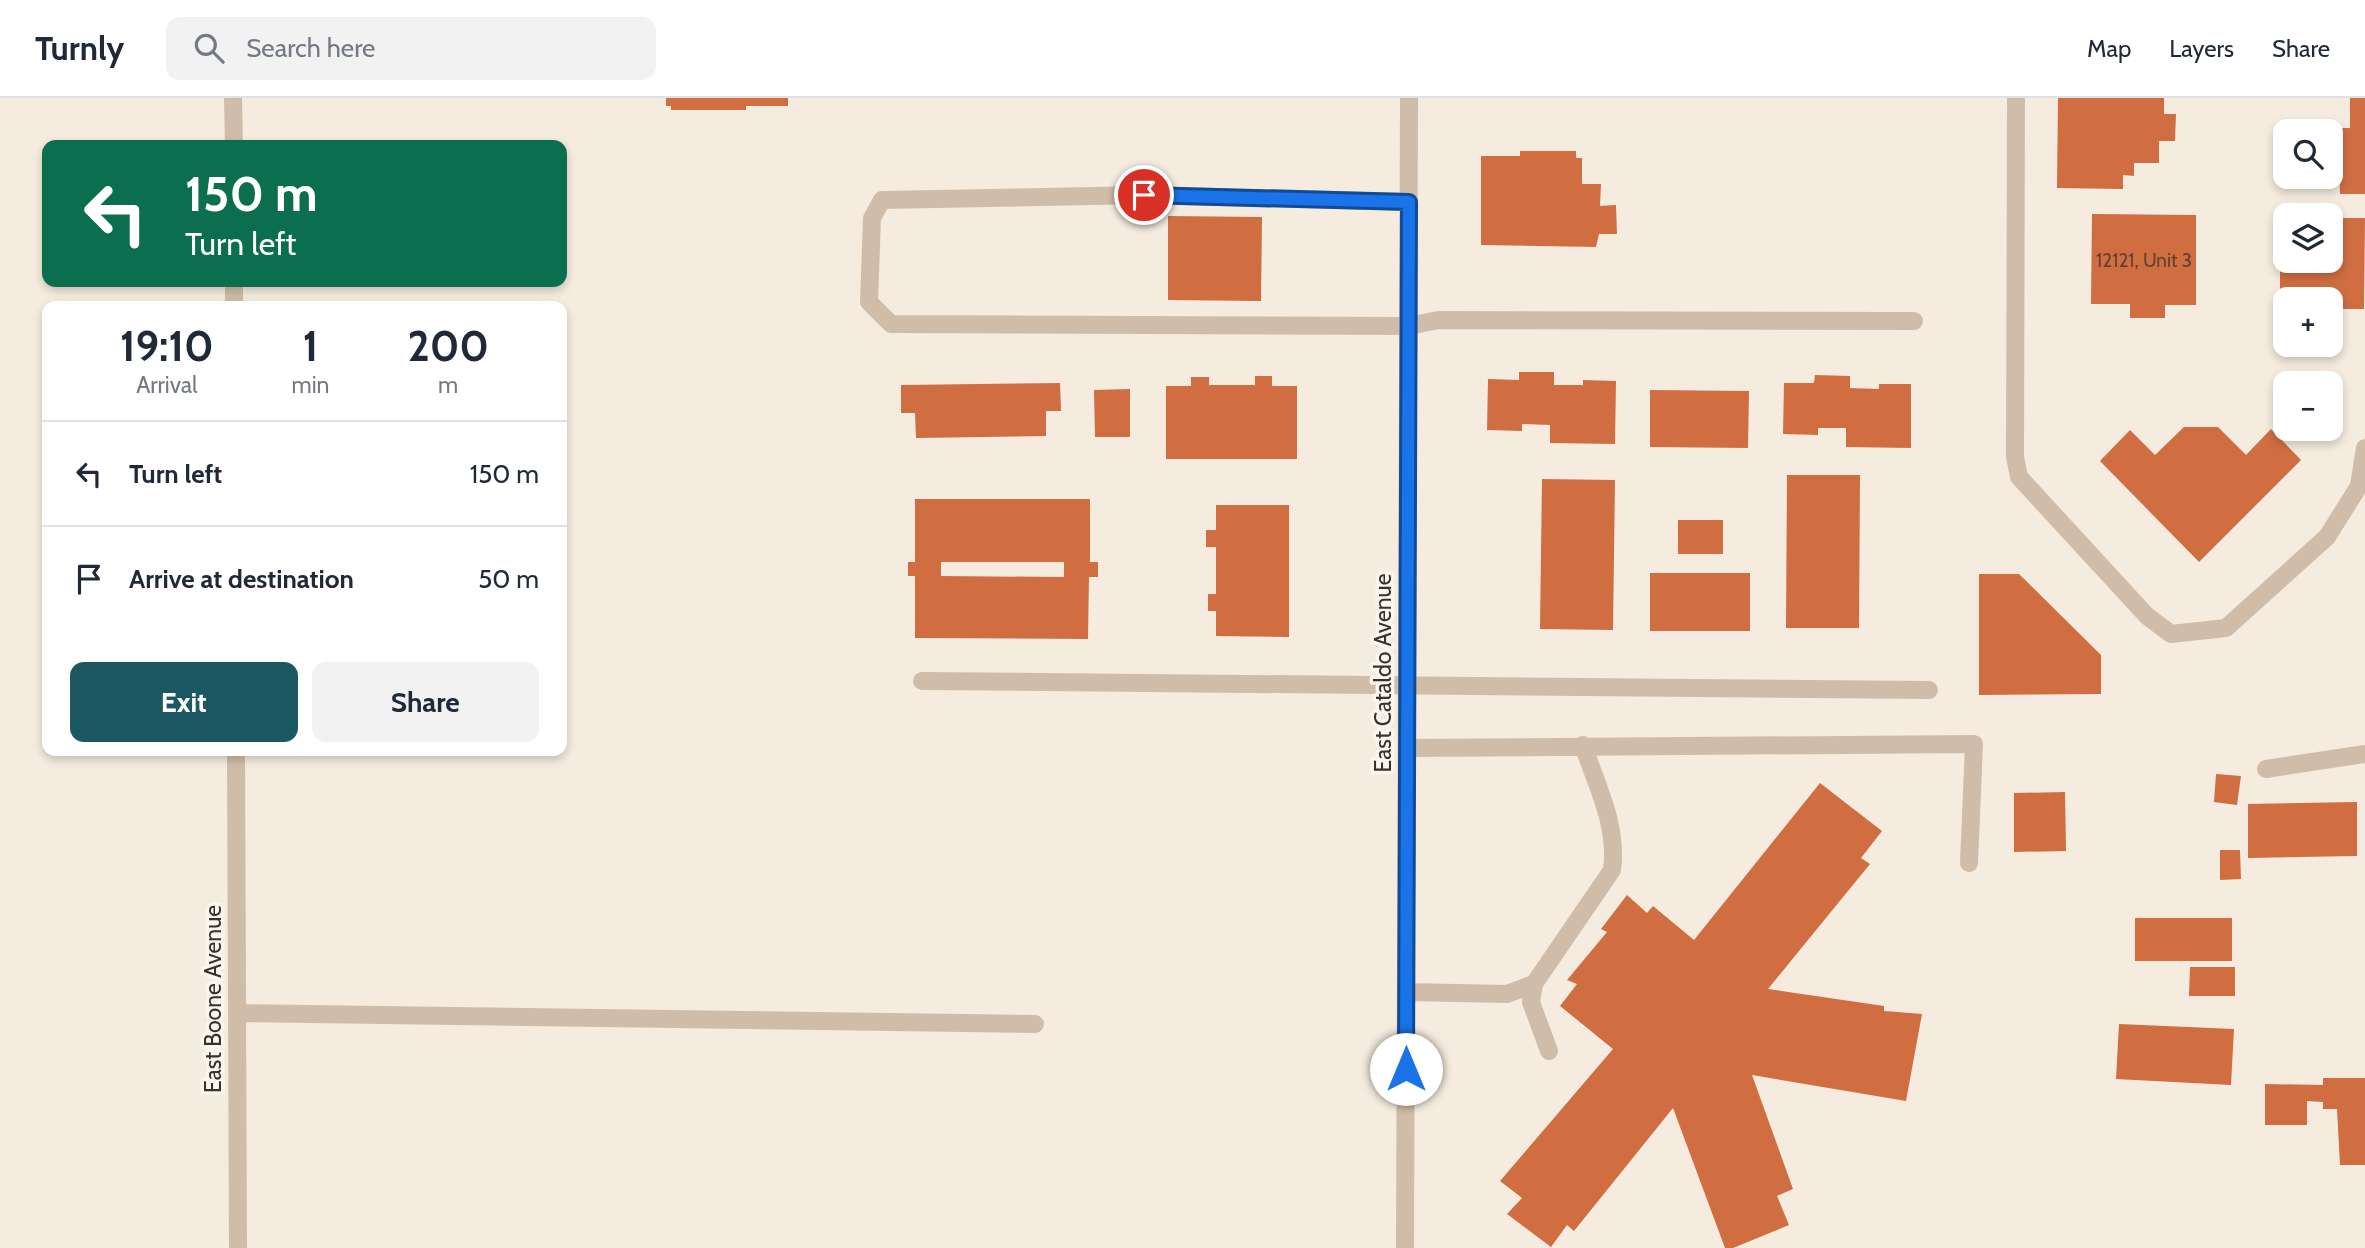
<!DOCTYPE html>
<html lang="en">
<head>
<meta charset="utf-8">
<style>
	:root { --surface:#fff; --page:#f2f2f3; --text:#1f2937; --muted:#747a83; --line:#e0e1e3; --accent:#1b5861 }
	body { margin:0; font-family:Cabin,sans-serif; background:var(--page); color:var(--text); height:100vh; display:flex; flex-direction:column; font-size:26px; white-space:nowrap }
	* { box-sizing:border-box; margin:0 }
	p { font-size:23px; color:var(--muted) }
	.icon { flex:none; width:38px; height:38px; fill:none; stroke:currentColor; stroke-width:2; stroke-linecap:round; stroke-linejoin:round }
	.map { position:relative; flex:1; overflow:hidden }
	.details { position:absolute; left:42px; top:203px; width:525px; height:455px; display:flex; flex-direction:column; background:var(--surface); border-radius:14px; box-shadow:0 4px 10px #0003 }
	.details>* { flex:none }
	.banner { position:absolute; left:42px; top:42px; width:525px; height:147px; border-radius:14px; box-shadow:0 4px 10px #0003; background:#0b6e4f; color:#fff; overflow:hidden }
	.tools { position:absolute; left:2273px; top:21px; display:grid; gap:14px }
	.tools a { display:grid; place-items:center; width:70px; height:70px; border-radius:14px; background:var(--surface); box-shadow:0 4px 10px #0003; font-size:35px }
	.pin { position:absolute; display:grid; place-items:center; width:60px; height:60px; color:#fff; margin:-30px; border:4px solid #fff; border-radius:50%; box-shadow:0 2px 7px #0007 }
	.me { position:absolute; width:77px; margin:-38px; rotate:0deg; stroke-linejoin:round; filter:drop-shadow(0 0 5px #0008) }
	.turn { display:flex; align-items:center; gap:24px; height:147px; padding:0 28px; font-size:32px }
	.turn .icon { width:91px; height:91px; stroke-width:2.5 }
	.turn b { display:block; font-size:49px; line-height:60px }
	.eta { display:flex; justify-content:space-evenly; align-items:center; height:119px; text-align:center }
	.eta b { font-size:42px; font-weight:800; line-height:49px }
	.cta { display:flex; gap:14px; margin-top:auto; padding:14px 28px }
	.cta a { flex:1; height:80px; border-radius:14px; background:var(--accent); color:#fff; font-size:28px; font-weight:800; line-height:80px; text-align:center }
	.cta a+a { background:var(--page); color:var(--text) }
	ul { padding:0; list-style:none }
	li { display:flex; align-items:center; gap:21px; height:105px; padding:0 28px; border-top:2px solid var(--line) }
	li div { flex:1 }
	li b { display:block; font-size:26px }
	li em { font-style:normal }
	header { display:flex; align-items:center; gap:42px; box-sizing:border-box; height:98px; padding:0 35px; background:var(--surface); border-bottom:2px solid var(--line) }
	header strong { font-size:33px }
	nav { display:flex; gap:38px; margin-inline-start:auto; font-size:24px }
	.search { width:490px; height:63px; background:var(--page); display:flex; align-items:center; gap:18px; box-sizing:border-box; padding:0 24px; border-radius:14px; color:var(--muted); font-size:26px }
	.map>svg:first-child { display:block }
	.building { fill:#d06e42; fill-rule:evenodd }
	.lines { fill:none; stroke-linecap:round; stroke-linejoin:round }
	.minor { stroke:#cfbda9; stroke-width:18 }
	.route-casing { stroke:#114b97; stroke-width:18 }
	.route { stroke:#1a73e8; stroke-width:12 }
	.labels { text-anchor:middle; stroke-width:7; stroke-linejoin:round; paint-order:stroke }
	.number-label { font-size:19px; fill:#614030 }
	.street-label { font-size:23px; fill:#3c302a; stroke:#fcf6ec }
</style>
</head>
<body>
<header>
<strong>Turnly</strong>
<div class="search"><svg class="icon" aria-label="search" viewBox="0 0 24 24"><circle cx="10" cy="10" r="6"/><path d="M15 15l6 6"/></svg>Search here</div>
<nav><a>Map</a><a>Layers</a><a>Share</a></nav>
</header>
<div class="map">
<svg width="2365" height="1150" viewBox="0 0 2365 1150">
	<rect width="100%" height="100%" fill="#f5ecdf"/>
	<path class="building" d="M666,0H788V8H746V12H671V8H666Z
		M2058,0H2164V16H2176L2175,43H2159V65H2134V78L2123,77V91L2057,90Z
		M2350,0H2365V96H2340L2338,30H2350Z
		M1520,53H1576V60H1582V86H1601L1600,108L1616,107L1617,136H1599L1596,149L1481,147V58H1520Z
		M2092,116L2196,117V207H2165V220H2130V206H2091Z
		M1168,118L1262,119L1261,203L1168,202Z
		M2280,120H2286V163H2331V120H2365L2364,211H2331V201H2286V212H2280Z
		M1519,274H1554V287H1583V282L1616,283L1615,346L1550,345V327L1522,326V333L1487,332L1488,281L1519,282Z
		M1815,277L1850,278V290L1879,291V286H1911V350L1846,349V330H1818V337L1783,336L1784,285H1814Z
		M1255,278H1272V288H1297V361H1166V288H1191V279H1209V287H1255Z
		M1060,285L1061,313H1046V338L916,340L915,315H901V287Z
		M1130,291V339H1095L1094,292Z
		M1650,292L1749,293L1748,350L1650,349Z
		M2184,329H2218L2246,357L2271,331L2301,362L2199,464L2100,363L2130,332L2155,357Z
		M1787,377H1860L1859,530H1786Z
		M1542,381L1615,382L1613,532L1540,531Z
		M915,401H1090V464H1098V479H1089L1088,541L915,540V478H908V464H915ZM941,464H1064V479L941,478Z
		M1216,407H1289V539L1216,538V513H1208V496H1216V449H1206V432H1216Z
		M1678,422H1723V456H1678Z
		M1650,475H1750V533H1650Z
		M1979,476H2019L2101,557V596L1979,597Z
		M2216,676L2241,678L2237,707L2214,704Z
		M1820,685L1882,733L1861,760L1870,766L1768,891L1884,908V913L1922,916L1906,1003L1752,977L1793,1091L1777,1098L1789,1127L1733,1150H1725L1673,1010L1574,1133L1567,1127L1551,1149L1507,1116L1522,1100L1500,1083L1613,951L1560,908L1577,886L1567,882L1607,834L1601,831L1627,797L1647,815L1653,808L1694,842Z
		M2065,694L2066,753L2014,754V695Z
		M2357,704V758L2248,760V706Z
		M2220,752H2240L2241,781L2220,782Z
		M2135,820H2232V863H2135Z
		M2190,869H2235V898H2189Z
		M2119,926L2234,931L2231,987L2116,981Z
		M2323,980H2365V1067H2340L2337,1011H2323V1004L2307,1003V1027H2265V986L2323,987Z"/>
	<g class="lines">
		<path class="minor" d="M233,0L234,47
			M2016,0L2015,359L2019,379L2147,518L2171,536L2226,530L2327,439L2359,388L2365,350
			M1409,104L1144,97L882,102L872,120L869,204L891,226L1409,228L1438,222L1914,223
			M234,184V208
			M922,583L1929,592
			M1407,650L1974,646L1969,765
			M236,653L238,1150
			M2266,671L2365,656
			M1406,894L1507,896L1534,886
			M237,915L1035,926
			M1549,953L1531,904L1534,886L1612,772C1618,728 1597,688 1583,647
			M1405,1150L1409,0"/>
	</g>
	<g class="lines">
		<g class="route-casing">
			<path id="route" d="M1144,97L1409,104L1406,971"/>
		</g>
		<use href="#route" class="route"/>
	</g>
	<g class="labels">
		<g class="number-label">
			<text x="2144" y="169">12121, Unit 3</text>
		</g>
		<g class="street-label">
			<text transform="translate(1383 575) rotate(-90)" y="8">East Cataldo Avenue</text>
			<text transform="translate(213 901) rotate(-90)" y="8">East Boone Avenue</text>
		</g>
	</g>
</svg>
<div class="tools">
<a><svg class="icon" aria-label="search" viewBox="0 0 24 24"><circle cx="10" cy="10" r="6"/><path d="M15 15l6 6"/></svg></a>
<a><svg class="icon" aria-label="layers" viewBox="0 0 24 24"><path d="M12 4l9 5-9 5-9-5zM3 14l9 5 9-5"/></svg></a>
<a>+</a>
<a>−</a>
</div>
<div class="pin" style="left:1144px;top:97px;background:#d93025"><svg class="icon" aria-label="arrive" viewBox="0 0 24 24"><path d="M6 21V4h12l-3 4 3 4H6"/></svg></div>
<svg class="me" style="left:1406px;top:971px" viewBox="-20 -20 40 40"><circle r="19" fill="#fff"/><path d="M0-13L10 11 0 6-10 11z" fill="#1a73e8"/></svg>
<div class="banner">
<div class="turn"><svg class="icon" aria-label="left" viewBox="0 0 24 24"><path d="M17 20v-9H6M10 6l-5 5 5 5"/></svg><div><b>150 m</b>Turn left</div></div>
</div>
<section class="details">
<div class="eta">
<div><b>19:10</b><p>Arrival</p></div>
<div><b>1</b><p>min</p></div>
<div><b>200</b><p>m</p></div>
</div>
<ul>
<li><svg class="icon" aria-label="left" viewBox="0 0 24 24"><path d="M17 20v-9H6M10 6l-5 5 5 5"/></svg><div><b>Turn left</b></div><em>150 m</em></li>
<li><svg class="icon" aria-label="arrive" viewBox="0 0 24 24"><path d="M6 21V4h12l-3 4 3 4H6"/></svg><div><b>Arrive at destination</b></div><em>50 m</em></li>
</ul>
<div class="cta"><a>Exit</a><a>Share</a></div>
</section>
</div>
</body>
</html>
